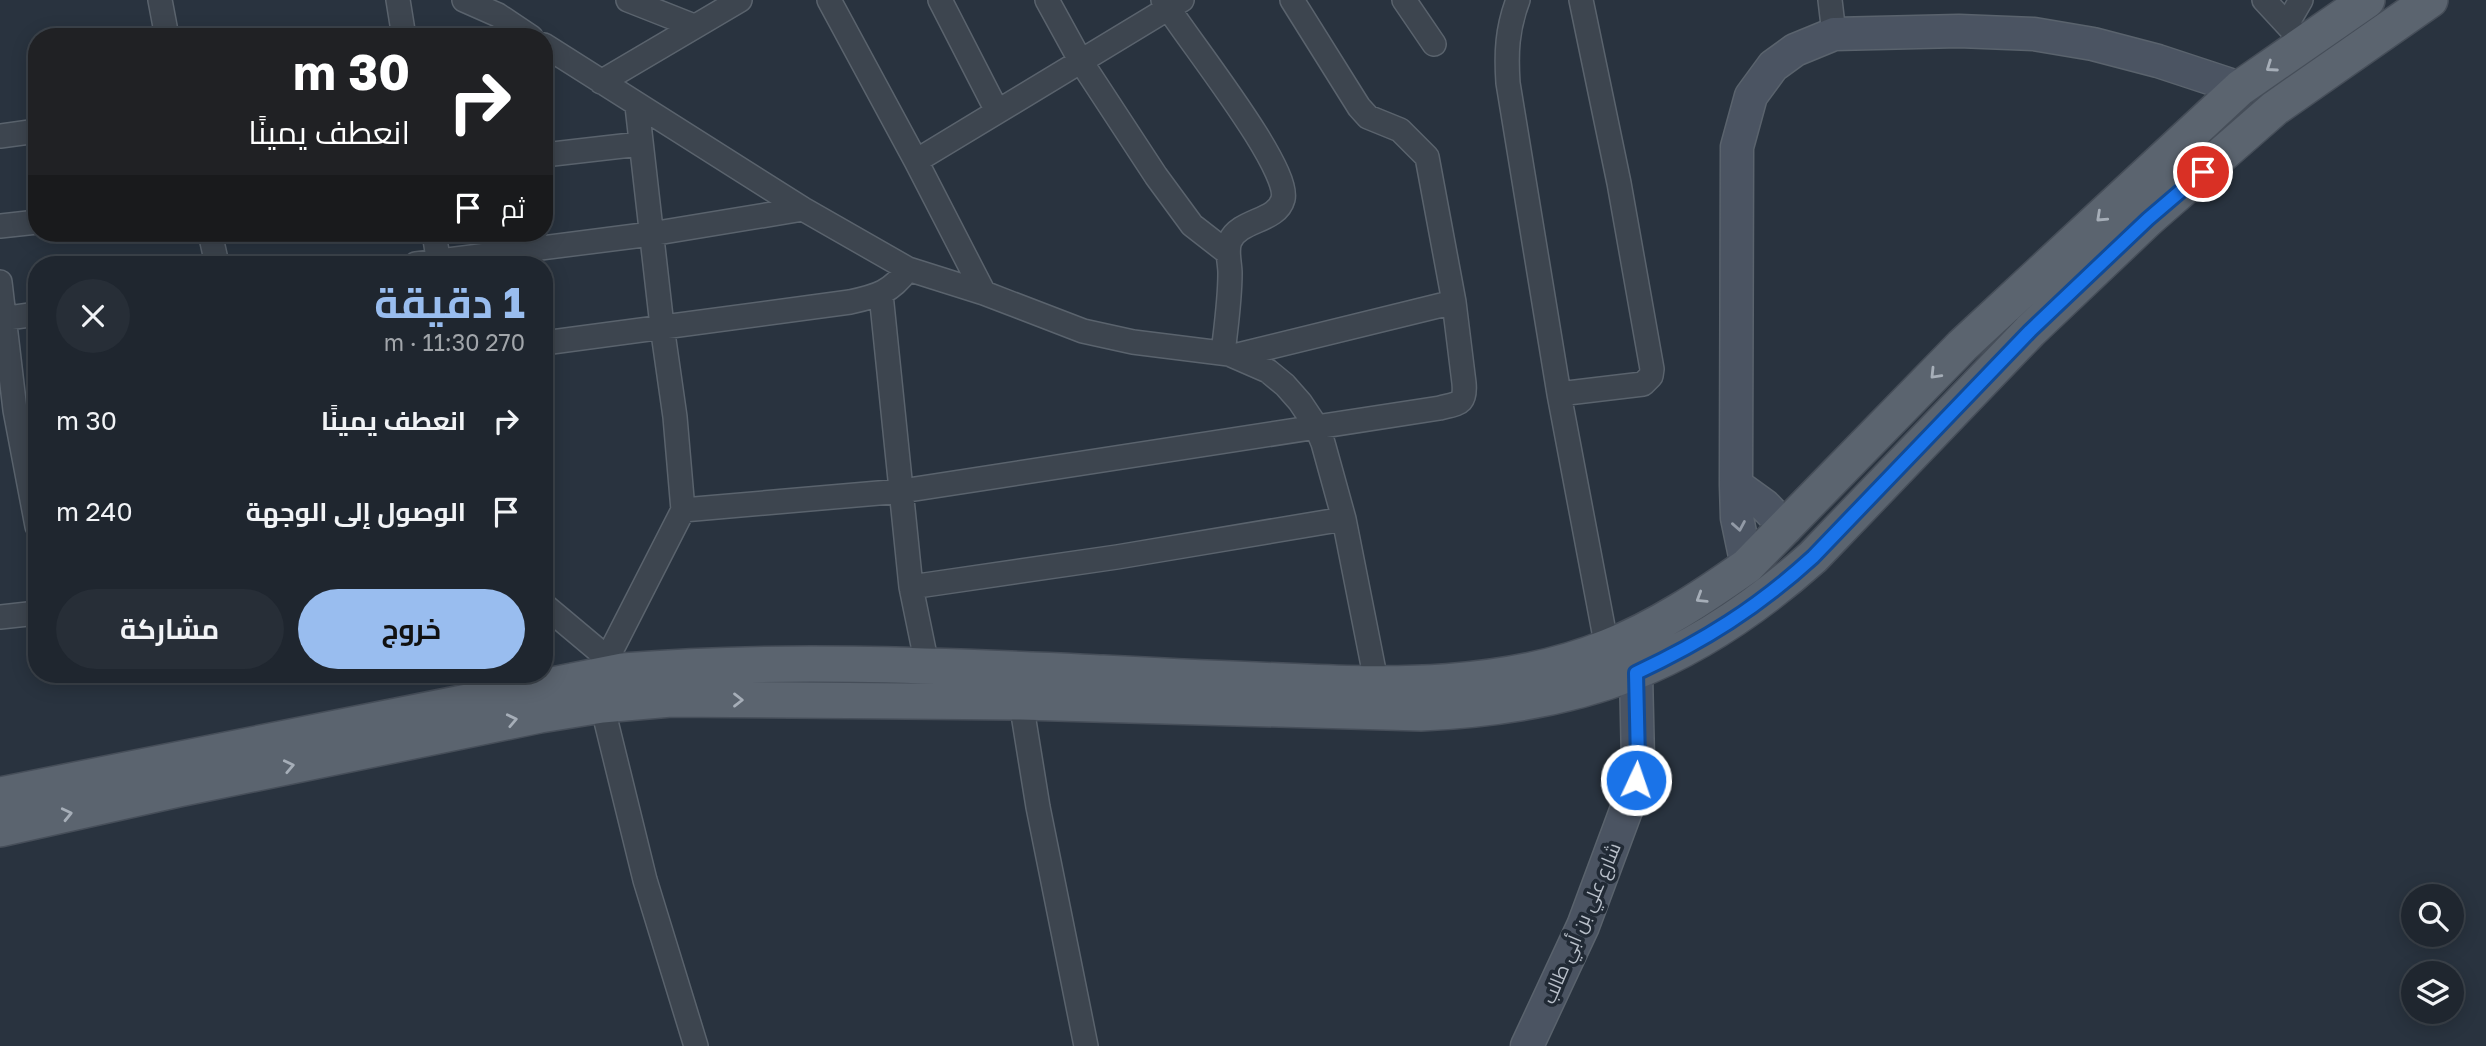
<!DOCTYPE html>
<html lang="ar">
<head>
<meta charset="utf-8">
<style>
	:root { --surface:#1f262f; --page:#272e37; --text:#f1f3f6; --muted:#a1a5aa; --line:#3c434b; --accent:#99bdef }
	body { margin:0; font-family:"Golos Text",Cairo,sans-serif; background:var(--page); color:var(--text); direction:rtl; height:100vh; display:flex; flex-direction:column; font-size:26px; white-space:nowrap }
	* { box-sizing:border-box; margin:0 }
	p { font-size:23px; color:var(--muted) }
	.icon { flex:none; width:38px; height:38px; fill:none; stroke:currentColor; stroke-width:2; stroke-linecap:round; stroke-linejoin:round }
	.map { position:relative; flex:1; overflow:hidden; direction:ltr }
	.drawer { position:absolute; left:28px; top:256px; width:525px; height:427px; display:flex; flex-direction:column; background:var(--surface); border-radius:28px; box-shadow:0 4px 18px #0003,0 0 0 2px var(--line); direction:rtl }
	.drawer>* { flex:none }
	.guide { position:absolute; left:28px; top:28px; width:525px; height:214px; border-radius:28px; box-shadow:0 4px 18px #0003,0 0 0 2px var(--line); direction:rtl; background:#202124; color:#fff; overflow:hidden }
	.controls { position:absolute; left:2401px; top:884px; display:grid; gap:14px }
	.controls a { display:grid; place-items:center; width:63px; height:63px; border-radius:50%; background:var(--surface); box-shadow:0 4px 18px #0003,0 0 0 2px var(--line); font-size:35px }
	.pin { position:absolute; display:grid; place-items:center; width:60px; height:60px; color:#fff; margin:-30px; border:4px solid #fff; border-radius:50%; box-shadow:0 2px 7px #0007 }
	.me { position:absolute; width:77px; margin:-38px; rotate:3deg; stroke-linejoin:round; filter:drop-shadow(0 0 5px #0008) }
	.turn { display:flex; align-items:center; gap:24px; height:147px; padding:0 28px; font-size:32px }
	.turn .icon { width:91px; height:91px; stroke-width:2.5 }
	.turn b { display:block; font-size:49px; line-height:60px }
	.then { display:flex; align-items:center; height:66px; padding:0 28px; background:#0003; gap:14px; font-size:26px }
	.round { display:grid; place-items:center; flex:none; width:74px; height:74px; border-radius:37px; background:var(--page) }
	.headline { display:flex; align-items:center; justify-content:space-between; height:119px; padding:0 28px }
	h1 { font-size:42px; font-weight:700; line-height:52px; color:var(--accent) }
	.cta { display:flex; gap:14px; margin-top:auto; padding:14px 28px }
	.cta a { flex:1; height:80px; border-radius:42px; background:var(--accent); color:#111; font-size:28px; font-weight:700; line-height:80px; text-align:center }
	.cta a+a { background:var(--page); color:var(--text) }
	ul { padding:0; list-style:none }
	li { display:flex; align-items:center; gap:21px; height:91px; padding:0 28px }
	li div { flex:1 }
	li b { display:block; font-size:26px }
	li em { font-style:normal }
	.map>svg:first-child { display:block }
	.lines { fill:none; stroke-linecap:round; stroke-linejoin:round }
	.street-casing { stroke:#5a636d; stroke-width:26 }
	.secondary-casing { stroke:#5a636d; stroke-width:35 }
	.primary-casing { stroke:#464e59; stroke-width:38 }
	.street { stroke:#3d454f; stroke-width:23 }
	.secondary { stroke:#4b5462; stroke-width:32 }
	.primary { stroke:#5b646f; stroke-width:35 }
	.oneway { stroke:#a6aeb8 }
	.oneway2 { stroke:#929aa6 }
	.route-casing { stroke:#114b97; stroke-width:18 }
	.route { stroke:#1a73e8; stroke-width:12 }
	.labels { text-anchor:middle; stroke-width:7; stroke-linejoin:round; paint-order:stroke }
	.street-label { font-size:19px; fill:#b9c0ca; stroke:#212a35 }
</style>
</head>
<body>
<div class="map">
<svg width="2486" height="1046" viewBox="0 0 2486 1046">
	<rect width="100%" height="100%" fill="#29333f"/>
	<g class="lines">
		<g class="street-casing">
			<path id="street" d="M160,0L167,37
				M398,0L404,37
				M464,0L498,15L531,37
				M628,0L694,26
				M829,0L916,161L984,293
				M940,0L997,111
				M1047,0L1080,60L1156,176L1192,225L1228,253
				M1163,0C1184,35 1291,167 1283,199C1277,222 1240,219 1230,241C1226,251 1230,263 1230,273C1230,300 1226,327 1223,353
				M1404,0L1434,44
				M1518,0C1507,29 1506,53 1508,83L1559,394L1607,648
				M1830,0L1834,34
				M2264,0L2304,43
				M2287,24L2301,0
				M544,45L803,209L908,269L984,293L1083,331L1133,342L1229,354L1268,371L1285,385L1300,402L1316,426L1323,443L1344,519L1377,686
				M601,82L740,0
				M0,136L37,131
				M544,155L640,144
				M916,161L1182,0
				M0,226L37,222
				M210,233L217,264
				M434,233L439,264
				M416,264L651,234L803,209
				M0,282L15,410L37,526
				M881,294L911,587
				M0,319L37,314
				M544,343L850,302C878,296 891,292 908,269
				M1234,356L1454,302
				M1559,394L1643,384L1651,376L1652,369L1619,183L1581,0
				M683,510L902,491L1440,408C1458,403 1466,405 1464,383L1454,302L1427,157L1400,130L1368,117L1359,107L1292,0
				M544,605L618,667
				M0,617L37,613
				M608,657L683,510L675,417L662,326L637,106
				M927,665L911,587L1117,557L1344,519
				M1021,702L1038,807L1086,1046
				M602,705L645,880L696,1046"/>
		</g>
		<g class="secondary-casing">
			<path id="secondary" d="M1736,485L1765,506L1786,528
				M1747,566L1737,518L1736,485L1737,147L1751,96L1773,66L1795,50L1834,34L1959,31L2034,34L2093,44L2158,61L2240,88
				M1527,1046L1583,926L1631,797L1638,761L1636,673"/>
		</g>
		<g class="primary-casing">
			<path id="primary" d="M0,795L623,671C782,658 944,666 1103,673C1163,676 1223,679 1282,681C1392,686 1504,689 1608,647C1658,627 1703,597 1747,566L1962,346L2240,88L2367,0
				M0,829L179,789L540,715L602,705L671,699L1021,702L1421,713C1582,706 1692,665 1813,557L2030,331L2148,219L2275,108L2430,0"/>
		</g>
		<use href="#street" class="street"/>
		<use href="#secondary" class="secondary"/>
		<use href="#primary" class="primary"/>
	</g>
	<defs><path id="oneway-chevron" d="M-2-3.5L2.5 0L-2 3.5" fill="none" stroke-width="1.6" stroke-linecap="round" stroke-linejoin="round" transform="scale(1.75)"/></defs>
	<g class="oneway">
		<use href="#oneway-chevron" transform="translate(2271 67) rotate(145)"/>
		<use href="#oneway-chevron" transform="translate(2101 217) rotate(137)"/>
		<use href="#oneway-chevron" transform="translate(1935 374) rotate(134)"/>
		<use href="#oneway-chevron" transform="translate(1701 598) rotate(148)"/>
		<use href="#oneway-chevron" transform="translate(738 700)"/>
		<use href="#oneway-chevron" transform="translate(512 720) rotate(-12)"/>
		<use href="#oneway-chevron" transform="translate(289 766) rotate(-12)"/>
		<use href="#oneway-chevron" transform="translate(67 814) rotate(-13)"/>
	</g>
	<use class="oneway2" href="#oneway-chevron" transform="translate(1739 526) rotate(80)"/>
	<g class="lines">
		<g class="route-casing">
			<path id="route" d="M1636,780L1638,761L1636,673C1704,641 1757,608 1813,557L2030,331L2148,219L2203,172"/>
		</g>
		<use href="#route" class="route"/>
	</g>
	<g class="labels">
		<g class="street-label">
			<text transform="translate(1581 923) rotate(-67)" y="7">شارع علي بن أبي طالب</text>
		</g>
	</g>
</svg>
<div class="controls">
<a><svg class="icon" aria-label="search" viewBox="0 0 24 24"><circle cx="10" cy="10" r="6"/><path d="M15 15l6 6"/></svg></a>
<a><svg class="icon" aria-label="layers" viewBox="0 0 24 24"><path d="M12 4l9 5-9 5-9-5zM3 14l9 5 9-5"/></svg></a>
</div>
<div class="pin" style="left:2203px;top:172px;background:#d93025"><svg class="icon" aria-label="arrive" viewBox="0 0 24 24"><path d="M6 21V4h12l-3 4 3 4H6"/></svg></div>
<svg class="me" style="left:1636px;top:780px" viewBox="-20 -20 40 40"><circle r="17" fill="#1a73e8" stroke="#fff" stroke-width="3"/><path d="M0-11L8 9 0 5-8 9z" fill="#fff"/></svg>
<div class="guide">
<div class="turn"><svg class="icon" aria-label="right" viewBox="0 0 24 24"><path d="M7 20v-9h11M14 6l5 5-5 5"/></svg><div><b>30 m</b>انعطف يمينًا</div></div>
<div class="then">ثم<svg class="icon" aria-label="arrive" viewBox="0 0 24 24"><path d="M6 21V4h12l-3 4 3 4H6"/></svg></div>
</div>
<section class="drawer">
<div class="headline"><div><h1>1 دقيقة</h1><p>270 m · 11:30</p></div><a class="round"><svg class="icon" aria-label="close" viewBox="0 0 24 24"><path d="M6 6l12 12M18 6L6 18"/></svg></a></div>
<ul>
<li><svg class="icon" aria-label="right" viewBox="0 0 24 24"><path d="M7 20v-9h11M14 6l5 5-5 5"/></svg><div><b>انعطف يمينًا</b></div><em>30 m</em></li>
<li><svg class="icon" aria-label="arrive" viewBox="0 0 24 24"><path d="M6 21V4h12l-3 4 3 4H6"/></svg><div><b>الوصول إلى الوجهة</b></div><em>240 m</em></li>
</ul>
<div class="cta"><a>خروج</a><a>مشاركة</a></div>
</section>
</div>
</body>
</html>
